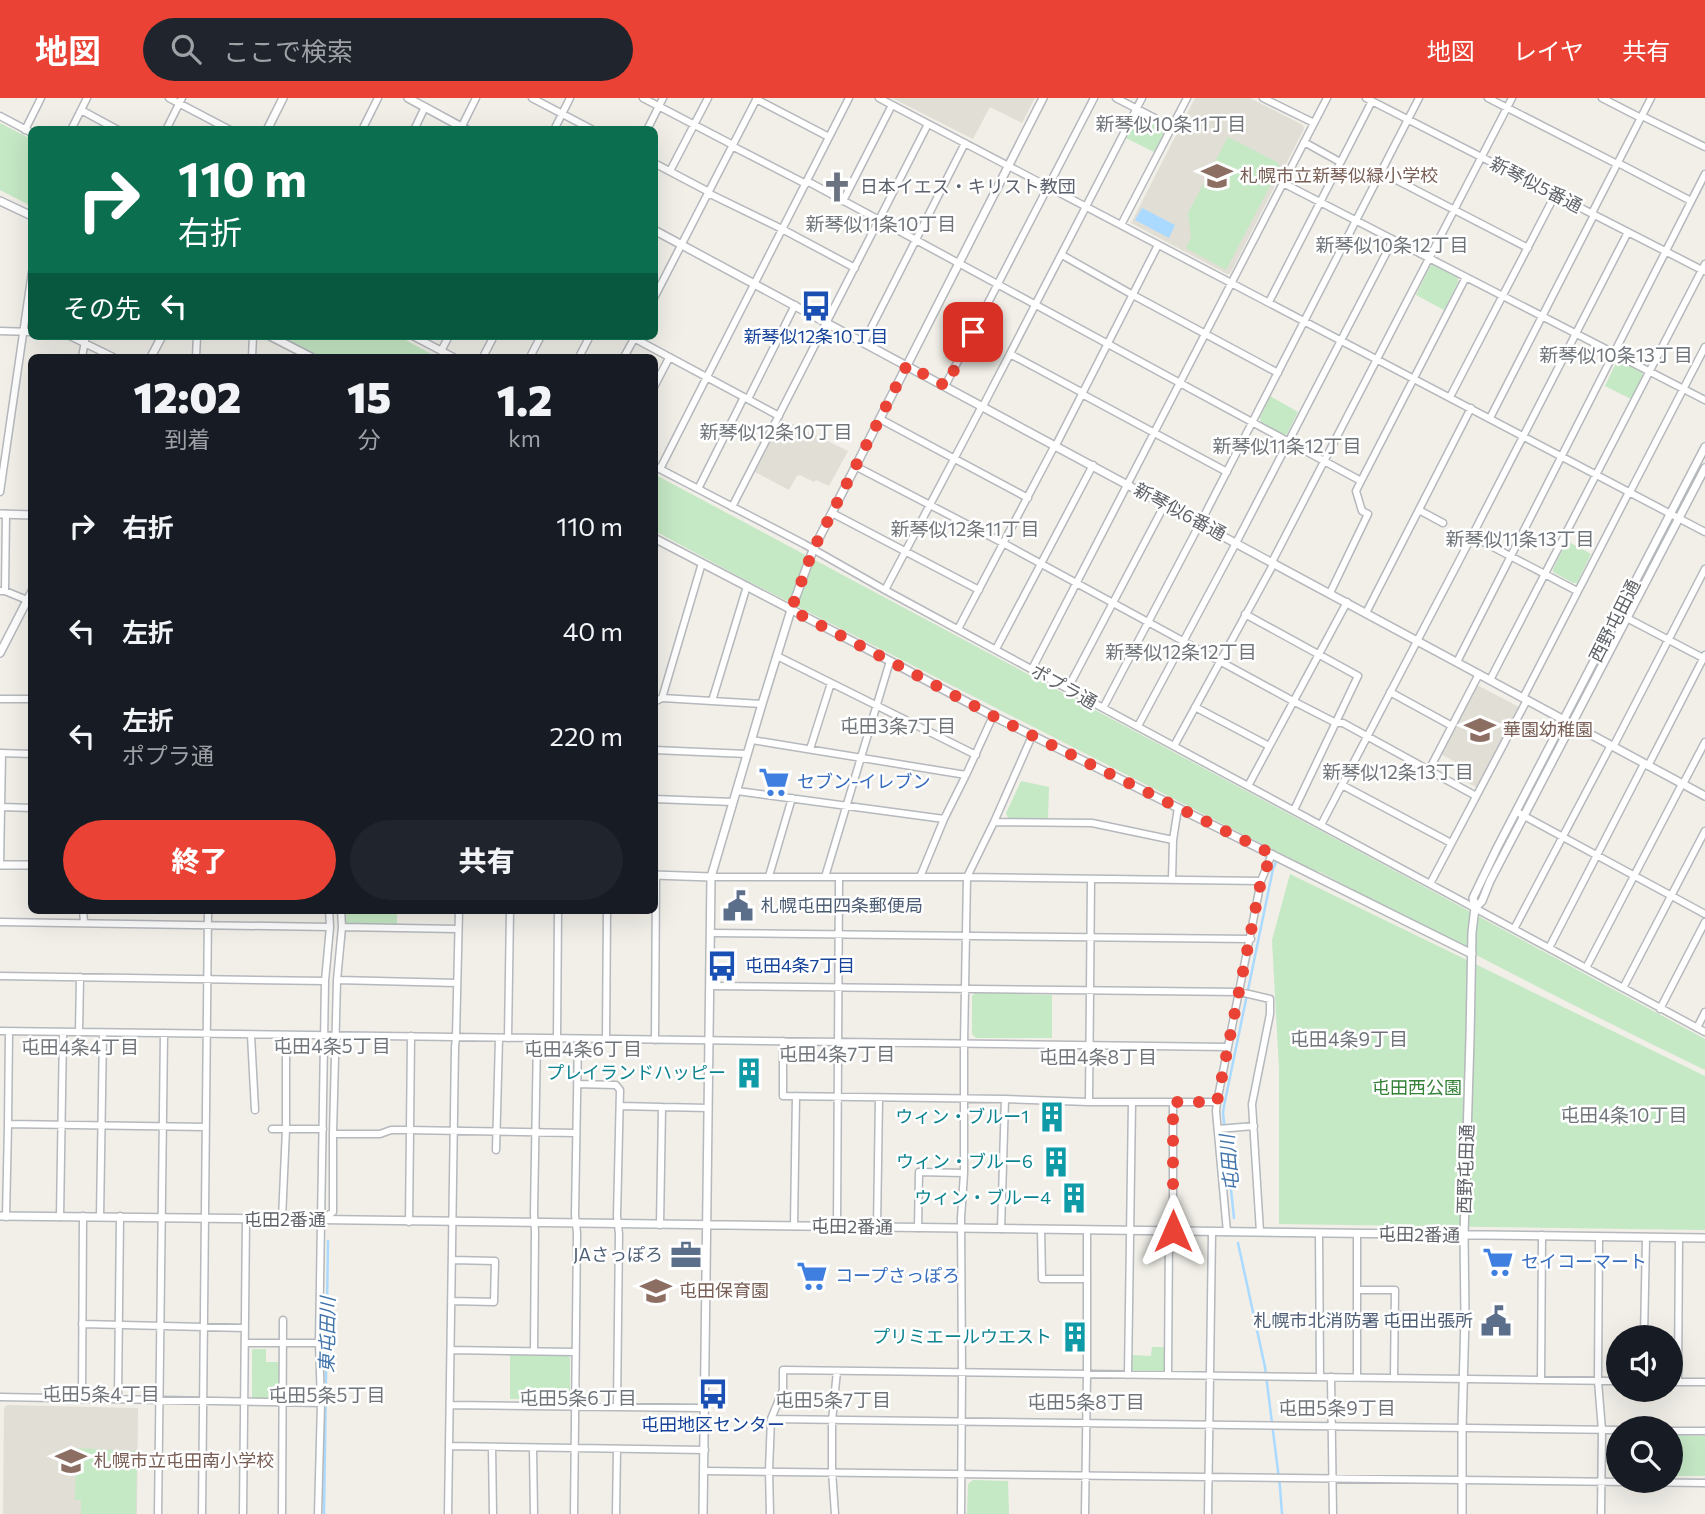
<!DOCTYPE html>
<html lang="ja">
<head>
<meta charset="utf-8">
<style>
	:root { --surface:#171b24; --page:#20242c; --text:#f1f3f6; --muted:#9ea1a6; --accent:#ea4335 }
	body { margin:0; font-family:Commissioner,"Noto Sans JP",sans-serif; background:var(--page); color:var(--text); height:100vh; display:flex; flex-direction:column; font-size:26px; white-space:nowrap }
	* { box-sizing:border-box; margin:0 }
	p { font-size:23px; color:var(--muted) }
	.icon { flex:none; width:38px; height:38px; fill:none; stroke:currentColor; stroke-width:2; stroke-linecap:round; stroke-linejoin:round }
	.map { position:relative; flex:1; overflow:hidden }
	.details { position:absolute; left:28px; top:256px; width:630px; height:560px; display:flex; flex-direction:column; background:var(--surface); border-radius:10px; box-shadow:0 7px 28px #0002 }
	.details>* { flex:none }
	.banner { position:absolute; left:28px; top:28px; width:630px; height:214px; border-radius:10px; box-shadow:0 7px 28px #0002; background:#0b6e4f; color:#fff; overflow:hidden }
	.buttons { position:absolute; left:1606px; top:1227px; display:grid; gap:14px }
	.buttons a { display:grid; place-items:center; width:77px; height:77px; border-radius:50%; background:var(--surface); box-shadow:0 7px 28px #0002; font-size:35px }
	.pin { position:absolute; display:grid; place-items:center; width:60px; height:60px; color:#fff; margin:-30px; border-radius:14px; box-shadow:0 4px 10px #0006 }
	.me { position:absolute; width:77px; margin:-38px; rotate:0deg; stroke-linejoin:round; filter:drop-shadow(0 0 5px #0008) }
	.turn { display:flex; align-items:center; gap:24px; height:147px; padding:0 35px; font-size:32px }
	.turn .icon { width:91px; height:91px; stroke-width:2.5 }
	.turn b { display:block; font-size:49px; line-height:60px }
	.then { display:flex; align-items:center; height:66px; padding:0 35px; background:#0003; gap:14px; font-size:26px }
	.eta { display:flex; justify-content:space-evenly; align-items:center; height:119px; text-align:center }
	.eta b { font-size:42px; font-weight:800; line-height:49px }
	.cta { display:flex; gap:14px; margin-top:auto; padding:14px 35px }
	.cta a { flex:1; height:80px; border-radius:42px; background:var(--accent); color:#fff; font-size:28px; font-weight:800; line-height:80px; text-align:center }
	.cta a+a { background:var(--page); color:var(--text) }
	ul { padding:0; list-style:none }
	li { display:flex; align-items:center; gap:21px; height:105px; padding:0 35px }
	li div { flex:1 }
	li b { display:block; font-size:26px }
	li em { font-style:normal }
	header { display:flex; align-items:center; gap:42px; box-sizing:border-box; height:98px; padding:0 35px; background:var(--accent); color:#fff }
	header strong { font-size:33px }
	nav { display:flex; gap:38px; margin-inline-start:auto; font-size:24px }
	.search { width:490px; height:63px; background:var(--page); display:flex; align-items:center; gap:18px; box-sizing:border-box; padding:0 24px; border-radius:38px; color:var(--muted); font-size:26px }
	.map>svg:first-child { display:block }
	.education { fill:#e1ded6 }
	.green { fill:#c5e8c5 }
	.water { fill:#aadaff }
	.lines { fill:none; stroke-linecap:round; stroke-linejoin:round }
	.stream { stroke:#aadaff; stroke-width:2.5 }
	.minor-casing { stroke:#b5b8bc; stroke-width:9 }
	.tertiary-casing { stroke:#b5b8bc; stroke-width:10 }
	.minor { stroke:#fff; stroke-width:6 }
	.tertiary { stroke:#fff; stroke-width:7 }
	.route { stroke:#ea4335; stroke-width:12; stroke-dasharray:0 21.6 }
	.labels { text-anchor:middle; stroke-width:5; stroke-linejoin:round; paint-order:stroke }
	.education-label { font-size:18px; fill:#785e54; stroke:#fff; text-anchor:start }
	.street-label { font-size:18px; fill:#5f6368; stroke:#fff }
	.worship-label { font-size:18px; fill:#5b616d; stroke:#fff; text-anchor:start }
	.transit-label { font-size:18px; fill:#164399; stroke:#fff }
	.shop-label { font-size:18px; fill:#366cbe; stroke:#fff; text-anchor:start }
	.service-label { font-size:18px; fill:#4e5e75; stroke:#fff; text-anchor:end }
	.culture-label { font-size:18px; fill:#0d838f; stroke:#fff; text-anchor:end }
	.park-label { font-size:18px; fill:#348238; stroke:#fff }
	.neighbourhood-label { font-size:19px; fill:#70757a; stroke:#fff }
	.water-label { font-size:19px; font-style:italic; fill:#4174aa; stroke:#fff }
</style>
</head>
<body>
<header>
<strong>地図</strong>
<div class="search"><svg class="icon" aria-label="search" viewBox="0 0 24 24"><circle cx="10" cy="10" r="6"/><path d="M15 15l6 6"/></svg>ここで検索</div>
<nav><a>地図</a><a>レイヤ</a><a>共有</a></nav>
</header>
<div class="map">
<svg width="1705" height="1416" viewBox="0 0 1705 1416">
	<rect width="100%" height="100%" fill="#f1efe8"/>
	<path class="education" d="M892,0H1035L1022,25L990,9L973,41Z
		M1195,0H1250L1303,27L1304,31L1230,176H1227L1131,125Z
		M780,320L848,353L829,388L816,382L814,384L800,377L797,378L789,392L753,373Z
		M1477,587L1519,609L1478,690L1458,680L1464,669L1441,656Z
		M7,1307L138,1310L137,1416H3L4,1310Z"/>
	<path class="green" d="M1140,17L1164,28L1165,33L1154,54L1126,40L1137,18Z
		M0,25L31,41V108L0,92Z
		M1228,39L1277,64L1280,69L1226,172L1186,150L1191,139L1188,115Z
		M1433,167L1458,180V184L1444,212L1416,197L1430,168Z
		M277,238H398L437,259H317Z
		M1617,263H1620L1642,274L1643,278L1631,301L1605,288Z
		M1270,298L1298,314L1287,336L1283,337L1261,325L1260,319Z
		M654,376L1336,741L1705,941V972C1575,909 1447,843 1320,774L1315,773L740,479L655,433Z
		M1567,443L1591,456L1577,485H1573L1553,474V471Z
		M1021,683L1049,689L1048,720H1008L1006,715Z
		M1290,776L1705,978V1132L1279,1126V971L1272,842Z
		M345,812H397V826L347,825L345,823Z
		M975,895L1052,897V940H976L972,936V898Z
		M1152,1249H1165L1164,1277L1130,1275L1131,1257L1151,1258Z
		M252,1251H266V1264H279V1300H252Z
		M510,1257L568,1258L570,1260V1299L567,1302L510,1301Z
		M1671,1337L1705,1338V1378H1671Z
		M76,1350L137,1353L136,1416H81V1402H75Z
		M973,1382L1008,1383L1009,1416H967L968,1386Z"/>
	<path class="water" d="M1142,110L1175,127L1169,140L1135,122Z"/>
	<g class="lines">
		<path class="stream" d="M1234,1120L1223,1015L1224,1008L1273,771L1276,764
			M1238,1145L1265,1269L1280,1389L1282,1416
			M324,1416L328,1143"/>
		<g class="minor-casing">
			<path id="minor" d="M169,0L230,32
				M532,0L593,32
				M643,0L733,47
				M879,0L1705,434
				M1116,0L1172,29
				M1263,0L1314,25
				M1366,0L1704,173
				M1488,0L1617,66
				M1602,0L1641,20
				M756,1L829,39
				M81,12L118,32
				M0,18L32,35
				M1642,18L1705,49
				M25,32L41,0
				M71,32L87,0
				M166,32L182,0
				M362,32L378,0
				M414,32L425,9
				M460,32L476,0
				M554,32L570,0
				M647,32L663,0
				M1304,44L1340,64
				M732,48L806,86
				M654,65L709,94
				M1618,65L1691,103
				M670,73L708,0
				M1381,74L1528,150
				M807,83L1108,246
				M1283,85L1705,302
				M708,95L782,131L855,170
				M843,103L892,7
				M1592,115L1651,0
				M1121,127L1187,0
				M1062,157L1133,197
				M1133,197L1278,275
				M654,200L757,0
				M1269,204L1372,3
				M0,233L32,234
				M70,238L113,259
				M413,238L453,259
				M630,238L779,318
				M864,244L965,45
				M1108,246L1361,383L1466,179
				M441,253L449,238
				M1010,256L1083,295
				M82,259L86,238
				M196,259L197,238
				M252,259L253,238
				M483,259L494,238
				M530,259L541,238
				M579,259L590,238
				M624,259L635,239
				M945,288L1094,0
				M654,289L669,260
				M1082,296L1227,374
				M1450,299L1555,97
				M748,301L795,207
				M983,308L1142,0
				M1490,320L1594,117
				M880,321L1028,400
				M1056,347L1158,147
				M654,368L804,446L885,492L1103,610L1705,934
				M855,368L1003,445L1293,603L1336,625H1343L1476,698
				M660,371L849,0
				M698,391L744,299
				M0,394L32,174
				M1630,394L1705,249
				M732,409L928,26
				M1419,412L1443,425
				M832,415L979,492
				M1472,438L1577,493
				M1272,464L1512,0
				M885,492L982,308
				M0,493H5L27,502
				M5,493L6,416
				M1330,495L1368,416L1362,413L1356,393L1361,383
				M1366,515L1471,310
				M1245,516L1358,578L1294,712
				M1623,518L1705,561
				M958,531L1055,347
				M996,551L1093,367
				M777,558L976,657
				M1457,564L1705,76
				M1032,571L1327,0
				M1490,582L1705,166
				M1068,590L1165,406
				M1390,594L1452,628
				M662,600L702,465
				M1523,600L1629,394
				M0,601H32
				M712,603L747,488
				M654,604L662,600L762,606
				M1195,609L1269,648
				M1103,610L1205,416L1419,0
				M1138,628L1236,445L1393,142
				M752,642L966,677
				M1174,648L1274,465
				M1613,649L1705,471
				M810,651L831,585
				M654,652L747,656
				M0,655L32,656
				M1648,668L1705,557
				M1429,672L1479,576
				M1683,686L1705,644
				M1342,687L1451,745
				M1248,688L1347,504
				M737,693L944,721
				M654,701L733,704
				M2,709L32,710
				M1517,714L1705,816
				M994,724L1092,725L1173,742
				M1321,727L1472,438L1628,134
				M0,767L2,655
				M769,778L792,700
				M711,779H967L1261,783
				M825,779L890,563
				M920,779L944,721L966,677L993,618
				M1172,782L1173,742L1178,710
				M1430,786L1527,602
				M83,812L84,824
				M0,824L330,829
				M342,829L458,831
				M1514,831L1611,647
				M711,835L1251,841
				M1549,850L1644,666
				M1586,870L1682,686
				M0,878L325,883
				M337,882L457,885
				M710,888L1240,894L1270,901V916L1252,1006L1260,1134
				M1623,890L1705,733
				M1660,911L1705,824
				M1697,930L1705,914
				M0,933L1228,949
				M9,934L8,1026L205,1029
				M79,934L80,879
				M251,937L255,1012
				M508,940L510,812
				M557,941L558,812
				M606,942L607,812
				M655,942L656,777
				M783,943V998L1005,1001L1089,1004H1217
				M577,986L616,987L620,992L617,1118L619,1136L617,1308
				M1089,1004L1091,781
				M620,1008L662,1009
				M272,1031H323
				M1218,1031L1254,1028
				M333,1036H380L391,1032H406L575,1035
				M496,1052L499,940
				M6,1119L8,1026
				M60,1119L63,934
				M100,1119L103,935
				M282,1121L286,1031V937
				M321,1122L333,1114V1036L337,882L342,829L341,812
				M409,1124L411,938
				M660,1127L662,1009L708,1010
				M794,1128L796,998
				M837,1129L839,779
				M877,1129L879,1000
				M918,1130L919,1074L964,1075
				M1001,1131L1005,1001
				M1041,1131L1042,1181H1086
				M1173,1133V1004
				M1227,1134L1216,1013L1217,1004L1261,783L1272,756
				M1319,1135L1320,1279
				M1357,1136V1279
				M1599,1139L1598,1283L1602,1332L1601,1416
				M1357,1192H1395L1394,1280
				M451,1203L494,1204L495,1163L452,1162
				M1395,1217L1465,1219
				M82,1226L245,1230
				M1644,1239L1646,1140
				M245,1245H319
				M451,1252L575,1254
				M534,1253L535,1134L534,1115L537,940
				M1128,1277L1132,1004
				M1168,1277L1169,1133
				M1331,1279L1333,1416
				M1541,1282L1542,1137
				M1671,1284H1705
				M1678,1284L1679,1140
				M0,1299L321,1305
				M82,1301L83,1118
				M118,1301L120,1118
				M450,1307L705,1310
				M771,1321L1619,1332
				M1671,1333H1705
				M450,1348L705,1352
				M492,1349L493,1416
				M533,1350L534,1416
				M704,1373L1705,1385
				M158,1416L164,935
				M202,1416L208,812
				M243,1416L246,1121
				M282,1416L283,1222
				M318,1416L321,1305L319,1245L325,883L330,829L329,812
				M448,1416L455,949L456,939L459,812
				M574,1416L577,1135L575,1117L578,941
				M616,1416L617,1351
				M770,1416L769,1372L771,1321L783,1292V1272L1619,1283
				M835,1416L832,1373V1323L837,1273
				M961,1416L962,1275L961,1120L964,1075V946L967,779L994,724L1032,638
				M1085,1416L1087,1276V1132
				M1208,1416L1212,1134"/>
		</g>
		<g class="tertiary-casing">
			<path id="tertiary" d="M408,0L467,32
				M267,32L283,0
				M0,103L32,118
				M654,132L1705,698
				M270,238L311,259
				M151,259L162,238
				M0,416L32,417
				M654,440L890,563L993,618L1472,856
				M0,555L32,493
				M0,767H32
				M654,777L711,779
				M1475,810L1482,803L1490,783L1705,370
				M0,1118L282,1121L1705,1140
				M703,1416L711,779L762,606L791,512L813,452L1043,0
				M1462,1416V1330L1465,1219L1464,1137L1470,940L1472,834L1475,810L1473,800L1497,750L1705,349"/>
		</g>
		<use href="#minor" class="minor"/>
		<use href="#tertiary" class="tertiary"/>
	</g>
	<g class="lines">
		<path class="route" d="M973,234L946,288L907,267L813,452L791,512L890,563L993,618L1272,756L1261,783L1217,1004H1173V1133"/>
	</g>
	<defs>
		<g id="school-bare" transform="scale(2.415)"><path d="M0-5L7-2L0 1L-7-2ZM-4 1L0 2.5L4 1V4Q0 6-4 4Z" fill="#8d6e63" stroke="#fff" stroke-width="2.5" paint-order="stroke"/></g>
		<g id="church-bare" transform="scale(2.415)"><path d="M-1.2-6h2.4v3.5h3.3v2.4h-3.3V6h-2.4V-.1h-3.3v-2.4h3.3Z" fill="#6b7280" stroke="#fff" stroke-width="2.5" paint-order="stroke"/></g>
		<g id="bus-bare" transform="scale(2.415)"><path d="M-5-6H5V4H4V6H2V4H-2V6H-4V4H-5ZM-3.5-4V0h7V-4ZM-3.5 1.2v1.5H-2V1.2ZM2 1.2v1.5H3.5V1.2Z" fill="#1a4fb4" stroke="#fff" stroke-width="2.5" paint-order="stroke"/></g>
		<g id="supermarket-bare" transform="scale(2.415)"><path d="M-6-5.5h2.5l.6 2H6L4.5 2H-2.5L-4.4-4H-6ZM-1.5 3.2a1.3 1.3 0 1 0 .1 0ZM3 3.2a1.3 1.3 0 1 0 .1 0Z" fill="#3f7fe0" stroke="#fff" stroke-width="2.5" paint-order="stroke"/></g>
		<g id="civic-bare" transform="scale(2.415)"><path d="M-.6-6.5H3V-4.5H.6V-3L4-1V1h2V6H-6V1h2V-1L-.6-3ZM-1.2 2.5V6h2.4V2.5Z" fill="#5c6f8a" stroke="#fff" stroke-width="2.5" paint-order="stroke"/></g>
		<g id="building-bare" transform="scale(2.415)"><path d="M-4-6H4V6H1V3H-1V6H-4ZM-2.5-4.3h1.7v1.8h-1.7ZM.8-4.3h1.7v1.8H.8ZM-2.5-1h1.7V.8h-1.7ZM.8-1h1.7V.8H.8Z" fill="#0f9aa8" stroke="#fff" stroke-width="2.5" paint-order="stroke"/></g>
		<g id="office-bare" transform="scale(2.415)"><path d="M-6-3h4V-5.5h4V-3h4V5H-6ZM-1-4.5V-3h2v-1.5ZM-6 0V1H6V0Z" fill="#5c6f8a" stroke="#fff" stroke-width="2.5" paint-order="stroke"/></g>
	</defs>
	<g fill-rule="evenodd">
		<use href="#school-bare" x="1217" y="78"/>
		<use href="#church-bare" x="837" y="89"/>
		<use href="#bus-bare" x="816" y="208"/>
		<use href="#school-bare" x="1480" y="632"/>
		<use href="#supermarket-bare" x="774" y="684"/>
		<use href="#civic-bare" x="738" y="808"/>
		<use href="#bus-bare" x="722" y="868"/>
		<use href="#building-bare" x="749" y="975"/>
		<use href="#building-bare" x="1052" y="1019"/>
		<use href="#building-bare" x="1056" y="1064"/>
		<use href="#building-bare" x="1074" y="1100"/>
		<use href="#office-bare" x="686" y="1157"/>
		<use href="#supermarket-bare" x="1498" y="1164"/>
		<use href="#supermarket-bare" x="812" y="1178"/>
		<use href="#school-bare" x="656" y="1193"/>
		<use href="#civic-bare" x="1496" y="1223"/>
		<use href="#building-bare" x="1075" y="1239"/>
		<use href="#bus-bare" x="713" y="1296"/>
		<use href="#school-bare" x="71" y="1363"/>
	</g>
	<g class="labels">
		<g class="education-label">
			<text x="1240" y="84">札幌市立新琴似緑小学校</text>
			<text x="1503" y="638">華園幼稚園</text>
			<text x="679" y="1199">屯田保育園</text>
			<text x="94" y="1369">札幌市立屯田南小学校</text>
		</g>
		<g class="street-label">
			<text transform="translate(1536 87) rotate(27)" y="6">新琴似5番通</text>
			<text transform="translate(1180 414) rotate(28)" y="6">新琴似6番通</text>
			<text transform="translate(1615 523) rotate(-63)" y="6">西野屯田通</text>
			<text transform="translate(1064 589) rotate(29)" y="6">ポプラ通</text>
			<text transform="translate(1466 1071) rotate(-88)" y="6">西野屯田通</text>
			<text x="285" y="1128">屯田2番通</text>
			<text transform="translate(852 1129) rotate(1)" y="6">屯田2番通</text>
			<text transform="translate(1419 1137) rotate(1)" y="6">屯田2番通</text>
		</g>
		<g class="worship-label">
			<text x="860" y="95">日本イエス・キリスト教団</text>
		</g>
		<g class="transit-label">
			<text x="816" y="245">新琴似12条10丁目</text>
			<text x="745" y="874" text-anchor="start">屯田4条7丁目</text>
			<text x="713" y="1333">屯田地区センター</text>
		</g>
		<g class="shop-label">
			<text x="797" y="690">セブン-イレブン</text>
			<text x="1521" y="1170">セイコーマート</text>
			<text x="835" y="1184">コープさっぽろ</text>
		</g>
		<g class="service-label">
			<text x="761" y="814" text-anchor="start">札幌屯田四条郵便局</text>
			<text x="663" y="1163">JAさっぽろ</text>
			<text x="1473" y="1229">札幌市北消防署 屯田出張所</text>
		</g>
		<g class="culture-label">
			<text x="726" y="981">プレイランドハッピー</text>
			<text x="1029" y="1025">ウィン・ブルー1</text>
			<text x="1033" y="1070">ウィン・ブルー6</text>
			<text x="1051" y="1106">ウィン・ブルー4</text>
			<text x="1052" y="1245">プリミエールウエスト</text>
		</g>
		<g class="park-label">
			<text x="1417" y="996">屯田西公園</text>
		</g>
		<g class="neighbourhood-label">
			<text x="1171" y="33">新琴似10条11丁目</text>
			<text x="881" y="133">新琴似11条10丁目</text>
			<text x="1392" y="154">新琴似10条12丁目</text>
			<text x="1616" y="264">新琴似10条13丁目</text>
			<text x="776" y="341">新琴似12条10丁目</text>
			<text x="1287" y="355">新琴似11条12丁目</text>
			<text x="965" y="438">新琴似12条11丁目</text>
			<text x="1520" y="448">新琴似11条13丁目</text>
			<text x="1181" y="561">新琴似12条12丁目</text>
			<text x="898" y="635">屯田3条7丁目</text>
			<text x="1398" y="681">新琴似12条13丁目</text>
			<text x="1349" y="948">屯田4条9丁目</text>
			<text x="332" y="955">屯田4条5丁目</text>
			<text x="80" y="956">屯田4条4丁目</text>
			<text x="583" y="958">屯田4条6丁目</text>
			<text x="837" y="963">屯田4条7丁目</text>
			<text x="1098" y="966">屯田4条8丁目</text>
			<text x="1624" y="1024">屯田4条10丁目</text>
			<text x="101" y="1303">屯田5条4丁目</text>
			<text x="327" y="1304">屯田5条5丁目</text>
			<text x="578" y="1307">屯田5条6丁目</text>
			<text x="833" y="1309">屯田5条7丁目</text>
			<text x="1086" y="1311">屯田5条8丁目</text>
			<text x="1337" y="1317">屯田5条9丁目</text>
		</g>
		<g class="water-label">
			<text transform="translate(1229 1065) rotate(-95)" y="7">屯田川</text>
			<text transform="translate(327 1237) rotate(-89)" y="7">東屯田川</text>
		</g>
	</g>
</svg>
<div class="buttons">
<a><svg class="icon" aria-label="sound" viewBox="0 0 24 24"><path d="M4 9h4l5-4v14l-5-4H4zM17 9q2 3 0 6"/></svg></a>
<a><svg class="icon" aria-label="search" viewBox="0 0 24 24"><circle cx="10" cy="10" r="6"/><path d="M15 15l6 6"/></svg></a>
</div>
<div class="pin" style="left:973px;top:234px;background:#d93025"><svg class="icon" aria-label="arrive" viewBox="0 0 24 24"><path d="M6 21V4h12l-3 4 3 4H6"/></svg></div>
<svg class="me" style="left:1173px;top:1133px" viewBox="-20 -20 40 40"><path d="M0-17L14 15 0 8-14 15z" fill="#ea4335" stroke="#fff" stroke-width="4"/></svg>
<div class="banner">
<div class="turn"><svg class="icon" aria-label="right" viewBox="0 0 24 24"><path d="M7 20v-9h11M14 6l5 5-5 5"/></svg><div><b>110 m</b>右折</div></div>
<div class="then">その先<svg class="icon" aria-label="left" viewBox="0 0 24 24"><path d="M17 20v-9H6M10 6l-5 5 5 5"/></svg></div>
</div>
<section class="details">
<div class="eta">
<div><b>12:02</b><p>到着</p></div>
<div><b>15</b><p>分</p></div>
<div><b>1.2</b><p>km</p></div>
</div>
<ul>
<li><svg class="icon" aria-label="right" viewBox="0 0 24 24"><path d="M7 20v-9h11M14 6l5 5-5 5"/></svg><div><b>右折</b></div><em>110 m</em></li>
<li><svg class="icon" aria-label="left" viewBox="0 0 24 24"><path d="M17 20v-9H6M10 6l-5 5 5 5"/></svg><div><b>左折</b></div><em>40 m</em></li>
<li><svg class="icon" aria-label="left" viewBox="0 0 24 24"><path d="M17 20v-9H6M10 6l-5 5 5 5"/></svg><div><b>左折</b><p>ポプラ通</p></div><em>220 m</em></li>
</ul>
<div class="cta"><a>終了</a><a>共有</a></div>
</section>
</div>
</body>
</html>
